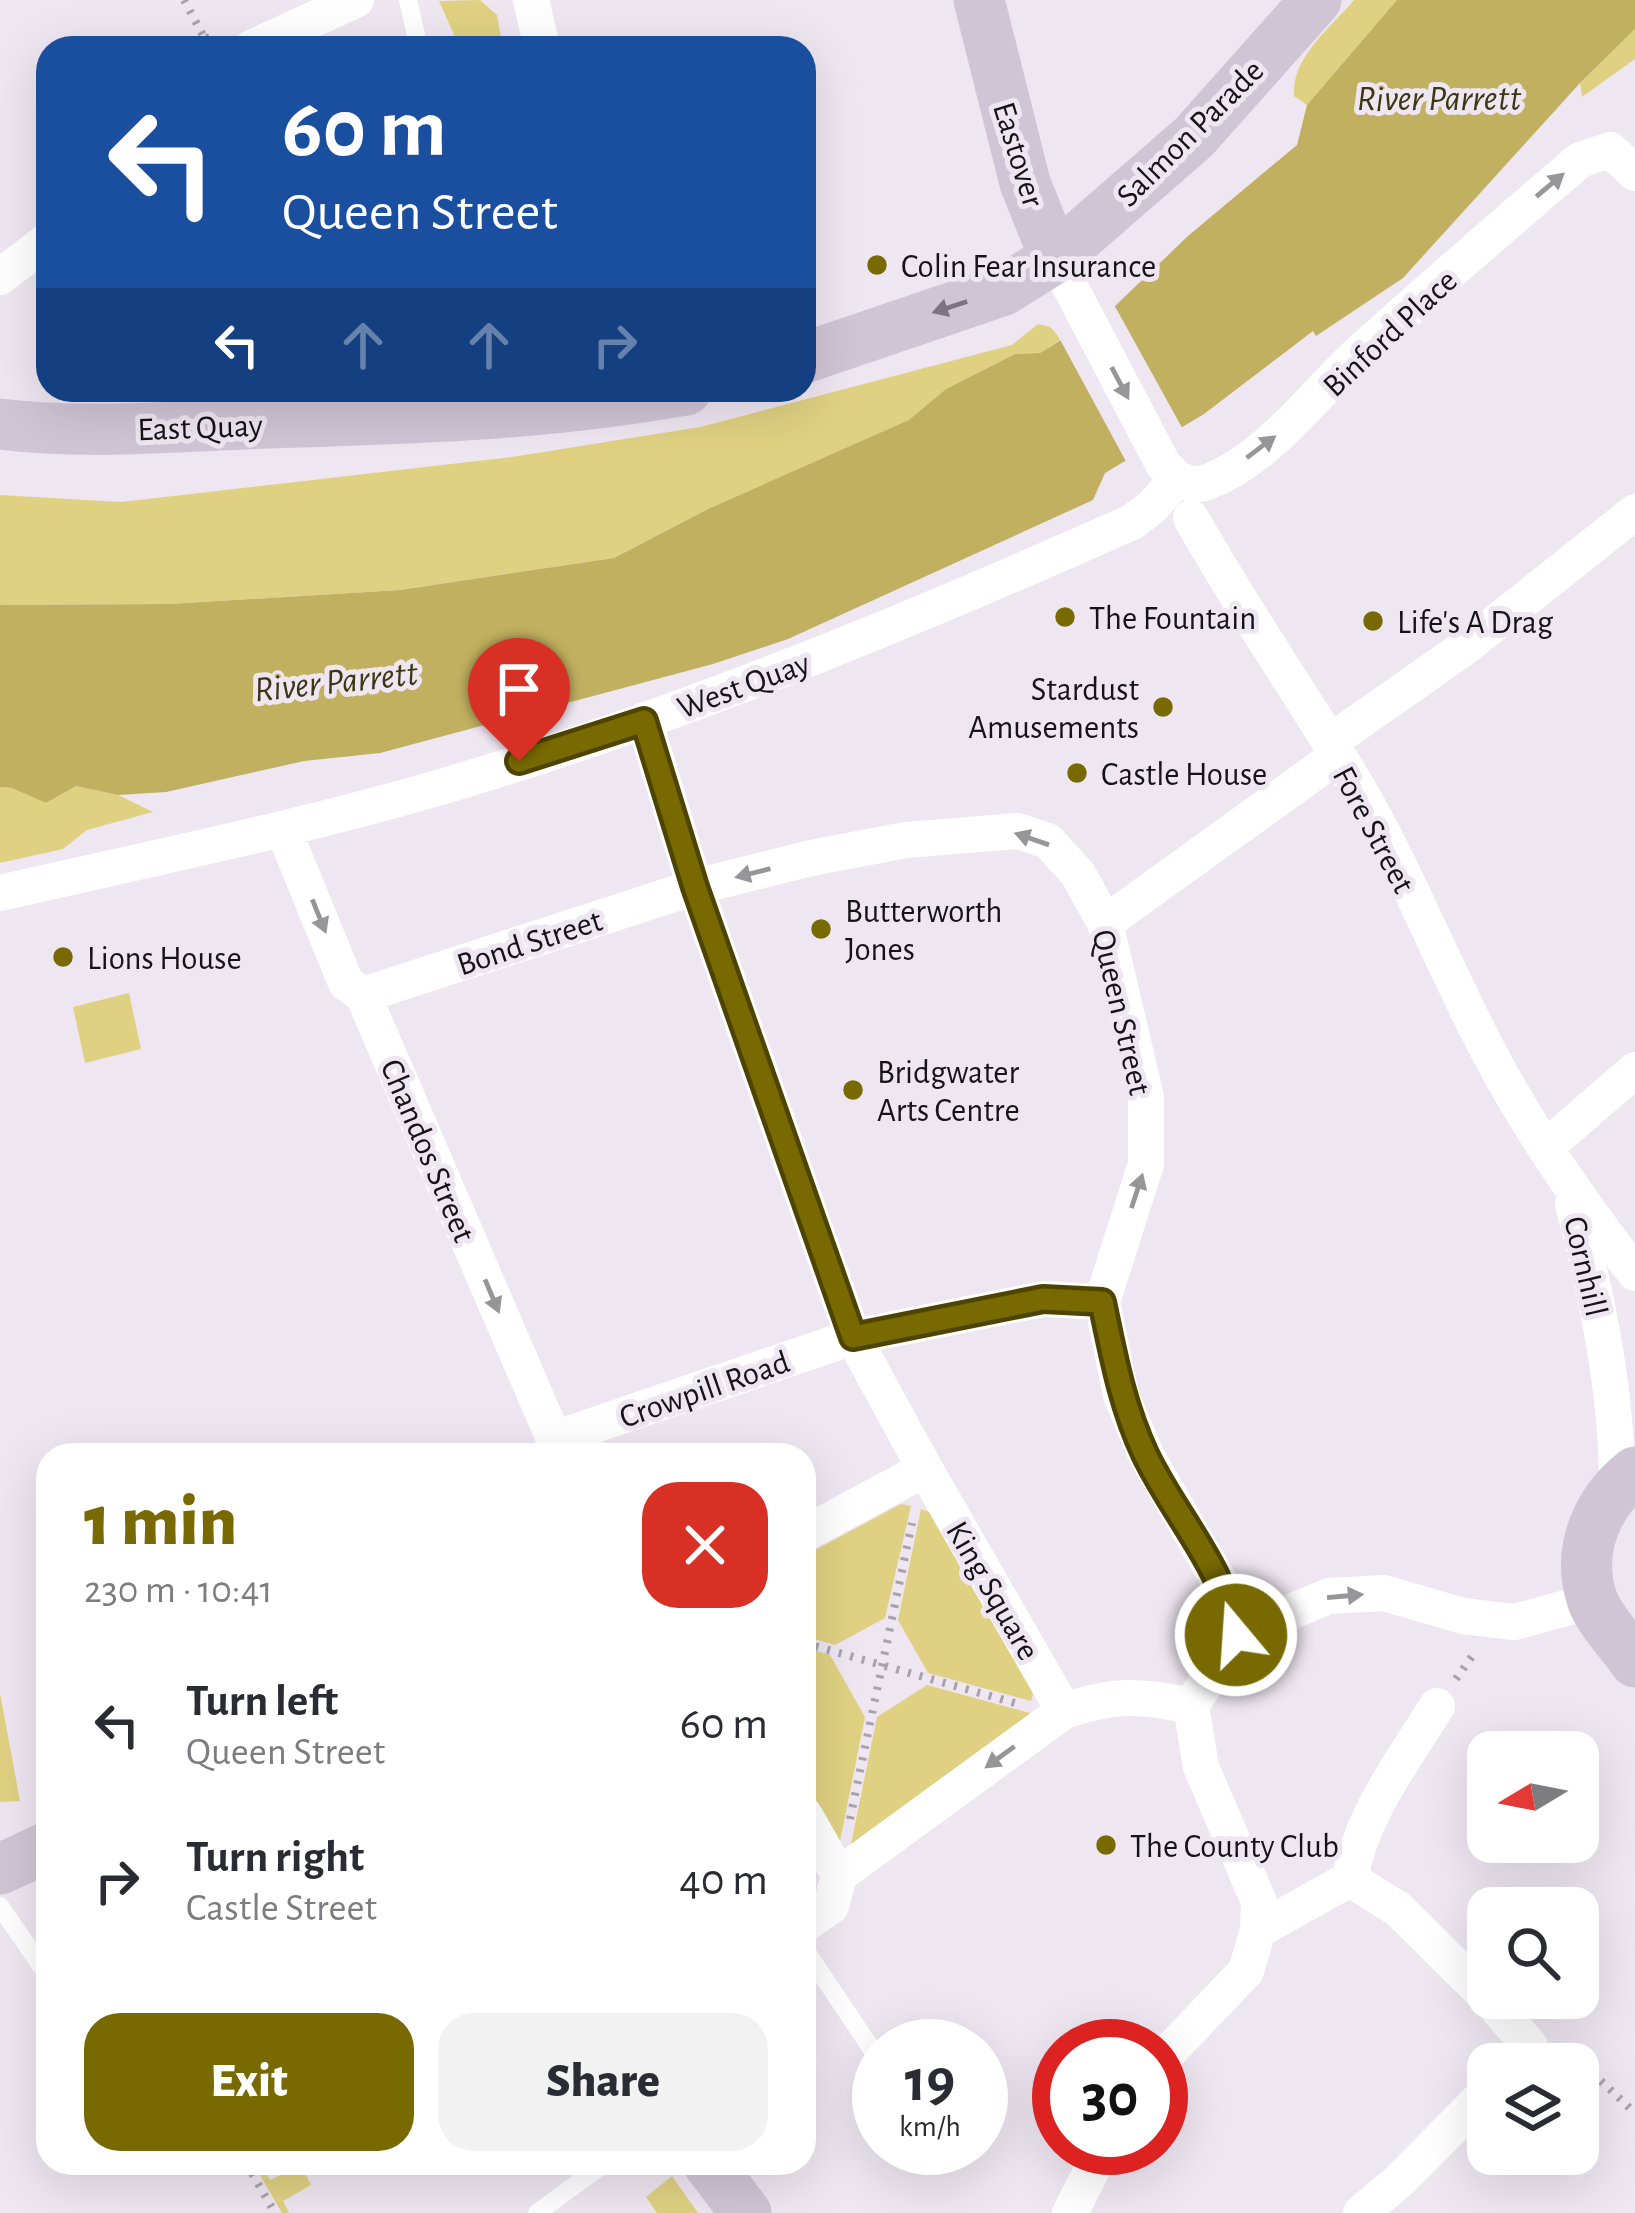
<!DOCTYPE html>
<html lang="en">
<head>
<meta charset="utf-8">
<style>
	:root { --surface:#fff; --page:#f2f2f3; --text:#2b2b33; --muted:#7c7c81; --accent:#786900 }
	body { margin:0; font-family:"Alegreya Sans",sans-serif; background:var(--page); color:var(--text); height:100vh; display:flex; flex-direction:column; font-size:45px; white-space:nowrap }
	* { box-sizing:border-box; margin:0 }
	p { font-size:39px; color:var(--muted) }
	.icon { flex:none; width:66px; height:66px; fill:none; stroke:currentColor; stroke-width:2; stroke-linecap:round; stroke-linejoin:round }
	.map { position:relative; flex:1; overflow:hidden }
	.details { position:absolute; left:36px; top:1443px; width:780px; height:732px; display:flex; flex-direction:column; background:var(--surface); border-radius:36px; box-shadow:0 12px 48px #0002 }
	.details>* { flex:none }
	.top-card { position:absolute; left:36px; top:36px; width:780px; height:366px; border-radius:36px; box-shadow:0 12px 48px #0002; background:#1a4fa0; color:#fff; overflow:hidden }
	.needle { width:78px; rotate:260deg }
	.buttons { position:absolute; left:1467px; top:1731px; display:grid; gap:24px }
	.buttons a { display:grid; place-items:center; width:132px; height:132px; border-radius:24px; background:var(--surface); box-shadow:0 12px 48px #0002; font-size:60px }
	.speed { position:absolute; left:852px; top:2019px; display:flex; gap:24px; font-size:60px; font-weight:700; text-align:center }
	.speed>* { display:grid; place-content:center; width:156px; height:156px; border-radius:50%; background:var(--surface); box-shadow:0 12px 48px #0002; line-height:1 }
	.speed small { font-size:30px; font-weight:400 }
	.speed .limit { border:18px solid #d22; background:#fff; color:#111 }
	.pin { position:absolute; display:grid; place-items:center; width:102px; height:102px; color:#fff; margin:-123px -51px; border-radius:50% 50% 50% 0; rotate:-45deg; box-shadow:0 0 12px #0007 }
	.pin .icon { rotate:45deg }
	.me { position:absolute; width:132px; margin:-66px; rotate:342deg; stroke-linejoin:round; filter:drop-shadow(0 0 9px #0008) }
	.turn { display:flex; align-items:center; gap:42px; height:252px; padding:0 48px; font-size:54px }
	.turn .icon { width:156px; height:156px; stroke-width:2.5 }
	.turn b { display:block; font-size:84px; line-height:102px }
	.lanes { display:flex; align-items:center; height:114px; padding:0 48px; background:#0003; justify-content:center; gap:60px; direction:ltr }
	.lanes .off { opacity:.35 }
	.round { display:grid; place-items:center; flex:none; width:126px; height:126px; border-radius:36px; background:var(--page) }
	.headline { display:flex; align-items:center; justify-content:space-between; height:204px; padding:0 48px }
	h1 { font-size:72px; font-weight:800; line-height:90px; color:var(--accent) }
	.primary-button { display:flex; gap:24px; margin-top:auto; padding:24px 48px }
	.primary-button a { flex:1; height:138px; border-radius:36px; background:var(--accent); color:#fff; font-size:48px; font-weight:800; line-height:138px; text-align:center }
	.primary-button a+a { background:var(--page); color:var(--text) }
	ul { padding:0; list-style:none }
	li { display:flex; align-items:center; gap:36px; height:156px; padding:0 48px }
	li div { flex:1 }
	li b { display:block; font-size:45px }
	li em { font-style:normal }
	.map>svg:first-child { display:block }
	.green { fill:#e0d182 }
	.water { fill:#c0b05f }
	.pier { fill:#eee6f1 }
	.lines { fill:none; stroke-linecap:round; stroke-linejoin:round }
	.path { stroke:#a8a2ab; stroke-width:8; stroke-dasharray:3 9; stroke-linecap:butt }
	.lane { stroke:#fff; stroke-width:18 }
	.street { stroke:#fff; stroke-width:36 }
	.secondary { stroke:#d0c5d5; stroke-width:51 }
	.oneway { fill:#969597 }
	.oneway2 { fill:#7c7580 }
	.route-casing { stroke:#4e4400; stroke-width:30 }
	.route { stroke:#786900; stroke-width:21 }
	.poi-dot { fill:#786900; stroke:#eee6f1; stroke-width:4.5 }
	.labels { text-anchor:middle; stroke-width:10; stroke-linejoin:round; paint-order:stroke }
	.street-label { font-size:33px; fill:#151317; stroke:#eee6f1 }
	.poi-label { font-size:33px; fill:#151317; stroke:#eee6f1; text-anchor:start }
	.water-label { font-size:36px; font-style:italic; fill:#3d3612; stroke:#eee6f1 }
</style>
</head>
<body>
<div class="map">
<svg width="1635" height="2213" viewBox="0 0 1635 2213">
	<rect width="100%" height="100%" fill="#eee6f1"/>
	<path class="green" d="M480,0L497,15L503,48H460L439,1Z
		M1354,0H1397L1307,105L1294,96C1291,58 1331,27 1354,0Z
		M1635,29V59L1582,97L1580,83Z
		M1038,324L1050,327L1061,339L1040,353L1015,354L946,389L910,420L708,509L614,558L400,590L170,604L0,605V495L121,502L512,457L700,427L1012,345Z
		M76,786L118,795L153,812L87,830L63,849L0,863V787L12,788L46,803Z
		M129,993L141,1049L85,1063L73,1007Z
		M901,1504L911,1506L885,1618L835,1645L804,1636V1556Z
		M921,1509L929,1512L1033,1693L1031,1701L928,1673L898,1620Z
		M804,1647L830,1655L865,1717L840,1841L832,1838L804,1790Z
		M927,1685L1030,1713L1027,1721L858,1845L851,1844L877,1717Z
		M0,1693L20,1801L0,1802Z
		M253,2163H260L270,2180L305,2163H322L305,2173L311,2185L283,2201L289,2213H282Z
		M672,2176L698,2213H657L646,2197Z"/>
	<path class="water" d="M1397,0H1635V29L1580,83L1403,278L1316,336L1313,331L1204,414L1105,473L1093,500L788,639L713,664L380,753L304,761L166,792L118,795L76,786L46,803L12,788L0,787V605L170,604L400,590L614,558L708,509L909,420L946,389L1015,354L1040,353L1114,307L1188,236L1297,145L1307,105Z"/>
	<path class="pier" d="M1112,301L1185,433L1129,467L1057,334Z"/>
	<g class="lines">
		<path class="path" d="M184,0L205,39
			M185,48L216,34
			M804,1643L1015,1703
			M1456,1679L1475,1652
			M850,1819L912,1523
			M1566,2048L1635,2113
			M246,2163L275,2213"/>
		<path class="lane" d="M408,0L419,48
			M0,1906L48,1976
			M804,1948L879,2060
			M935,2148L945,2163L959,2148
			M537,2213L605,2163"/>
		<path class="street" d="M531,0L542,48
			M251,48L356,0
			M1055,258L1163,464C1176,479 1189,490 1210,481C1268,458 1313,396 1357,355C1430,289 1505,224 1580,160L1610,150L1635,173
			M0,277L48,240
			M1191,518C1243,611 1305,699 1359,790C1409,876 1446,973 1493,1060C1534,1137 1582,1205 1635,1273
			M644,720L695,887L853,1337L925,1469
			M1330,742L1464,648L1635,512
			M283,829L346,983L363,995L554,1439L591,1455
			M0,893C145,860 291,830 434,789C674,719 905,623 1132,522L1152,507L1177,479
			M1105,923L1337,756
			M363,995L695,887L811,858L906,840L1018,831L1048,841L1078,874L1105,923L1146,1097V1164L1102,1302L1121,1395L1146,1455L1230,1600L1236,1635L1191,1706
			M1545,1148L1635,1070
			M1573,1204C1597,1297 1617,1389 1617,1486
			M554,1439L853,1337L1043,1299L1102,1302
			M804,1534L925,1469L1064,1711L839,1875L831,1906L804,1925
			M1236,1635L1329,1596L1384,1593L1463,1616L1514,1622L1592,1601
			M1064,1711C1114,1694 1140,1695 1191,1706
			M804,1814L839,1875
			M1350,1879C1361,1815 1403,1761 1437,1706
			M1350,1879L1398,1909L1488,1998
			M1258,1930L1350,1879
			M1488,1998L1530,2046L1513,2064
			M1161,2060L1246,1971L1258,1930L1259,1902L1201,1767L1191,1706
			M1070,2213L1103,2148
			M1361,2213L1399,2181L1488,2091"/>
		<path class="secondary" d="M979,0L1025,183L1055,258
			M804,358L1004,290L1055,258L1194,137L1316,0
			M0,424C88,435 178,426 266,423C407,419 547,415 686,390
			M1635,1472C1597,1502 1576,1550 1592,1599C1599,1620 1622,1643 1635,1662
			M0,1869L48,1847
			M708,2163L746,2213"/>
	</g>
	<defs><path id="oneway-solid" d="M-6-.8H1V-3.2L6.5 0L1 3.2V.8H-6Z" transform="scale(3)"/></defs>
	<g class="oneway">
		<use href="#oneway-solid" transform="translate(1550 185) rotate(-40)"/>
		<use href="#oneway-solid" transform="translate(1120 383) rotate(62)"/>
		<use href="#oneway-solid" transform="translate(1261 447) rotate(-37)"/>
		<use href="#oneway-solid" transform="translate(1032 839) rotate(-161)"/>
		<use href="#oneway-solid" transform="translate(753 873) rotate(166)"/>
		<use href="#oneway-solid" transform="translate(319 916) rotate(68)"/>
		<use href="#oneway-solid" transform="translate(1137 1191) rotate(-72)"/>
		<use href="#oneway-solid" transform="translate(492 1296) rotate(67)"/>
		<use href="#oneway-solid" transform="translate(1345 1596) rotate(-5)"/>
		<use href="#oneway-solid" transform="translate(1000 1757) rotate(144)"/>
	</g>
	<use class="oneway2" href="#oneway-solid" transform="translate(950 307) rotate(162)"/>
	<g class="lines">
		<g class="route-casing">
			<path id="route" d="M519,761L644,721L695,887L853,1337L1043,1299L1102,1302C1113,1354 1122,1405 1145,1454C1174,1515 1224,1567 1236,1635"/>
		</g>
		<use href="#route" class="route"/>
	</g>
	<g class="poi-dot">
		<circle cx="877" cy="265" r="12"/>
		<circle cx="1065" cy="617" r="12"/>
		<circle cx="1373" cy="621" r="12"/>
		<circle cx="1163" cy="707" r="12"/>
		<circle cx="1077" cy="773" r="12"/>
		<circle cx="821" cy="929" r="12"/>
		<circle cx="63" cy="957" r="12"/>
		<circle cx="853" cy="1090" r="12"/>
		<circle cx="1106" cy="1845" r="12"/>
	</g>
	<g class="labels">
		<g class="street-label">
			<text transform="translate(1189 132) rotate(-45)" y="12">Salmon Parade</text>
			<text transform="translate(1020 154) rotate(73)" y="12">Eastover</text>
			<text transform="translate(1389 332) rotate(-43)" y="12">Binford Place</text>
			<text transform="translate(200 426) rotate(-2)" y="12">East Quay</text>
			<text transform="translate(743 684) rotate(-20)" y="12">West Quay</text>
			<text transform="translate(1375 829) rotate(62)" y="12">Fore Street</text>
			<text transform="translate(529 941) rotate(-18)" y="12">Bond Street</text>
			<text transform="translate(1123 1012) rotate(77)" y="12">Queen Street</text>
			<text transform="translate(429 1150) rotate(67)" y="12">Chandos Street</text>
			<text transform="translate(1587 1266) rotate(77)" y="12">Cornhill</text>
			<text transform="translate(704 1388) rotate(-19)" y="12">Crowpill Road</text>
			<text transform="translate(994 1590) rotate(60)" y="12">King Square</text>
		</g>
		<g class="poi-label">
			<text x="901" y="277">Colin Fear Insurance</text>
			<text x="1089" y="629">The Fountain</text>
			<text x="1397" y="633">Life's A Drag</text>
			<text x="1139" y="700" text-anchor="end">Stardust<tspan x="1139" dy="38">Amusements</tspan></text>
			<text x="1101" y="785">Castle House</text>
			<text x="845" y="922">Butterworth<tspan x="845" dy="38">Jones</tspan></text>
			<text x="87" y="969">Lions House</text>
			<text x="877" y="1083">Bridgwater<tspan x="877" dy="38">Arts Centre</tspan></text>
			<text x="1130" y="1857">The County Club</text>
		</g>
		<g class="water-label">
			<text x="1439" y="110">River Parrett</text>
			<text transform="translate(336 680) rotate(-6)" y="13">River Parrett</text>
		</g>
	</g>
</svg>
<div class="buttons">
<a><svg class="needle" viewBox="-14 -14 28 28"><path d="M0-13l5 13h-10z" fill="#e53935"/><path d="M0 13l5-13h-10z" fill="#7c7c81"/></svg></a>
<a><svg class="icon" aria-label="search" viewBox="0 0 24 24"><circle cx="10" cy="10" r="6"/><path d="M15 15l6 6"/></svg></a>
<a><svg class="icon" aria-label="layers" viewBox="0 0 24 24"><path d="M12 4l9 5-9 5-9-5zM3 14l9 5 9-5"/></svg></a>
</div>
<div class="speed"><div>19<small>km/h</small></div><div class="limit">30</div></div>
<div class="pin" style="left:519px;top:761px;background:#d93025"><svg class="icon" aria-label="arrive" viewBox="0 0 24 24"><path d="M6 21V4h12l-3 4 3 4H6"/></svg></div>
<svg class="me" style="left:1236px;top:1635px" viewBox="-20 -20 40 40"><circle r="17" fill="#786900" stroke="#fff" stroke-width="3"/><path d="M0-11L8 9 0 5-8 9z" fill="#fff"/></svg>
<div class="top-card">
<div class="turn"><svg class="icon" aria-label="left" viewBox="0 0 24 24"><path d="M17 20v-9H6M10 6l-5 5 5 5"/></svg><div><b>60 m</b>Queen Street</div></div>
<div class="lanes"><svg class="icon" aria-label="left" viewBox="0 0 24 24"><path d="M17 20v-9H6M10 6l-5 5 5 5"/></svg><svg class="icon off" aria-label="ahead" viewBox="0 0 24 24"><path d="M12 20V5M6 11l6-6 6 6"/></svg><svg class="icon off" aria-label="ahead" viewBox="0 0 24 24"><path d="M12 20V5M6 11l6-6 6 6"/></svg><svg class="icon off" aria-label="right" viewBox="0 0 24 24"><path d="M7 20v-9h11M14 6l5 5-5 5"/></svg></div>
</div>
<section class="details">
<div class="headline"><div><h1>1 min</h1><p>230 m · 10:41</p></div><a class="round" style="background:#d93025;color:#fff"><svg class="icon" aria-label="close" viewBox="0 0 24 24"><path d="M6 6l12 12M18 6L6 18"/></svg></a></div>
<ul>
<li><svg class="icon" aria-label="left" viewBox="0 0 24 24"><path d="M17 20v-9H6M10 6l-5 5 5 5"/></svg><div><b>Turn left</b><p>Queen Street</p></div><em>60 m</em></li>
<li><svg class="icon" aria-label="right" viewBox="0 0 24 24"><path d="M7 20v-9h11M14 6l5 5-5 5"/></svg><div><b>Turn right</b><p>Castle Street</p></div><em>40 m</em></li>
</ul>
<div class="primary-button"><a>Exit</a><a>Share</a></div>
</section>
</div>
</body>
</html>
